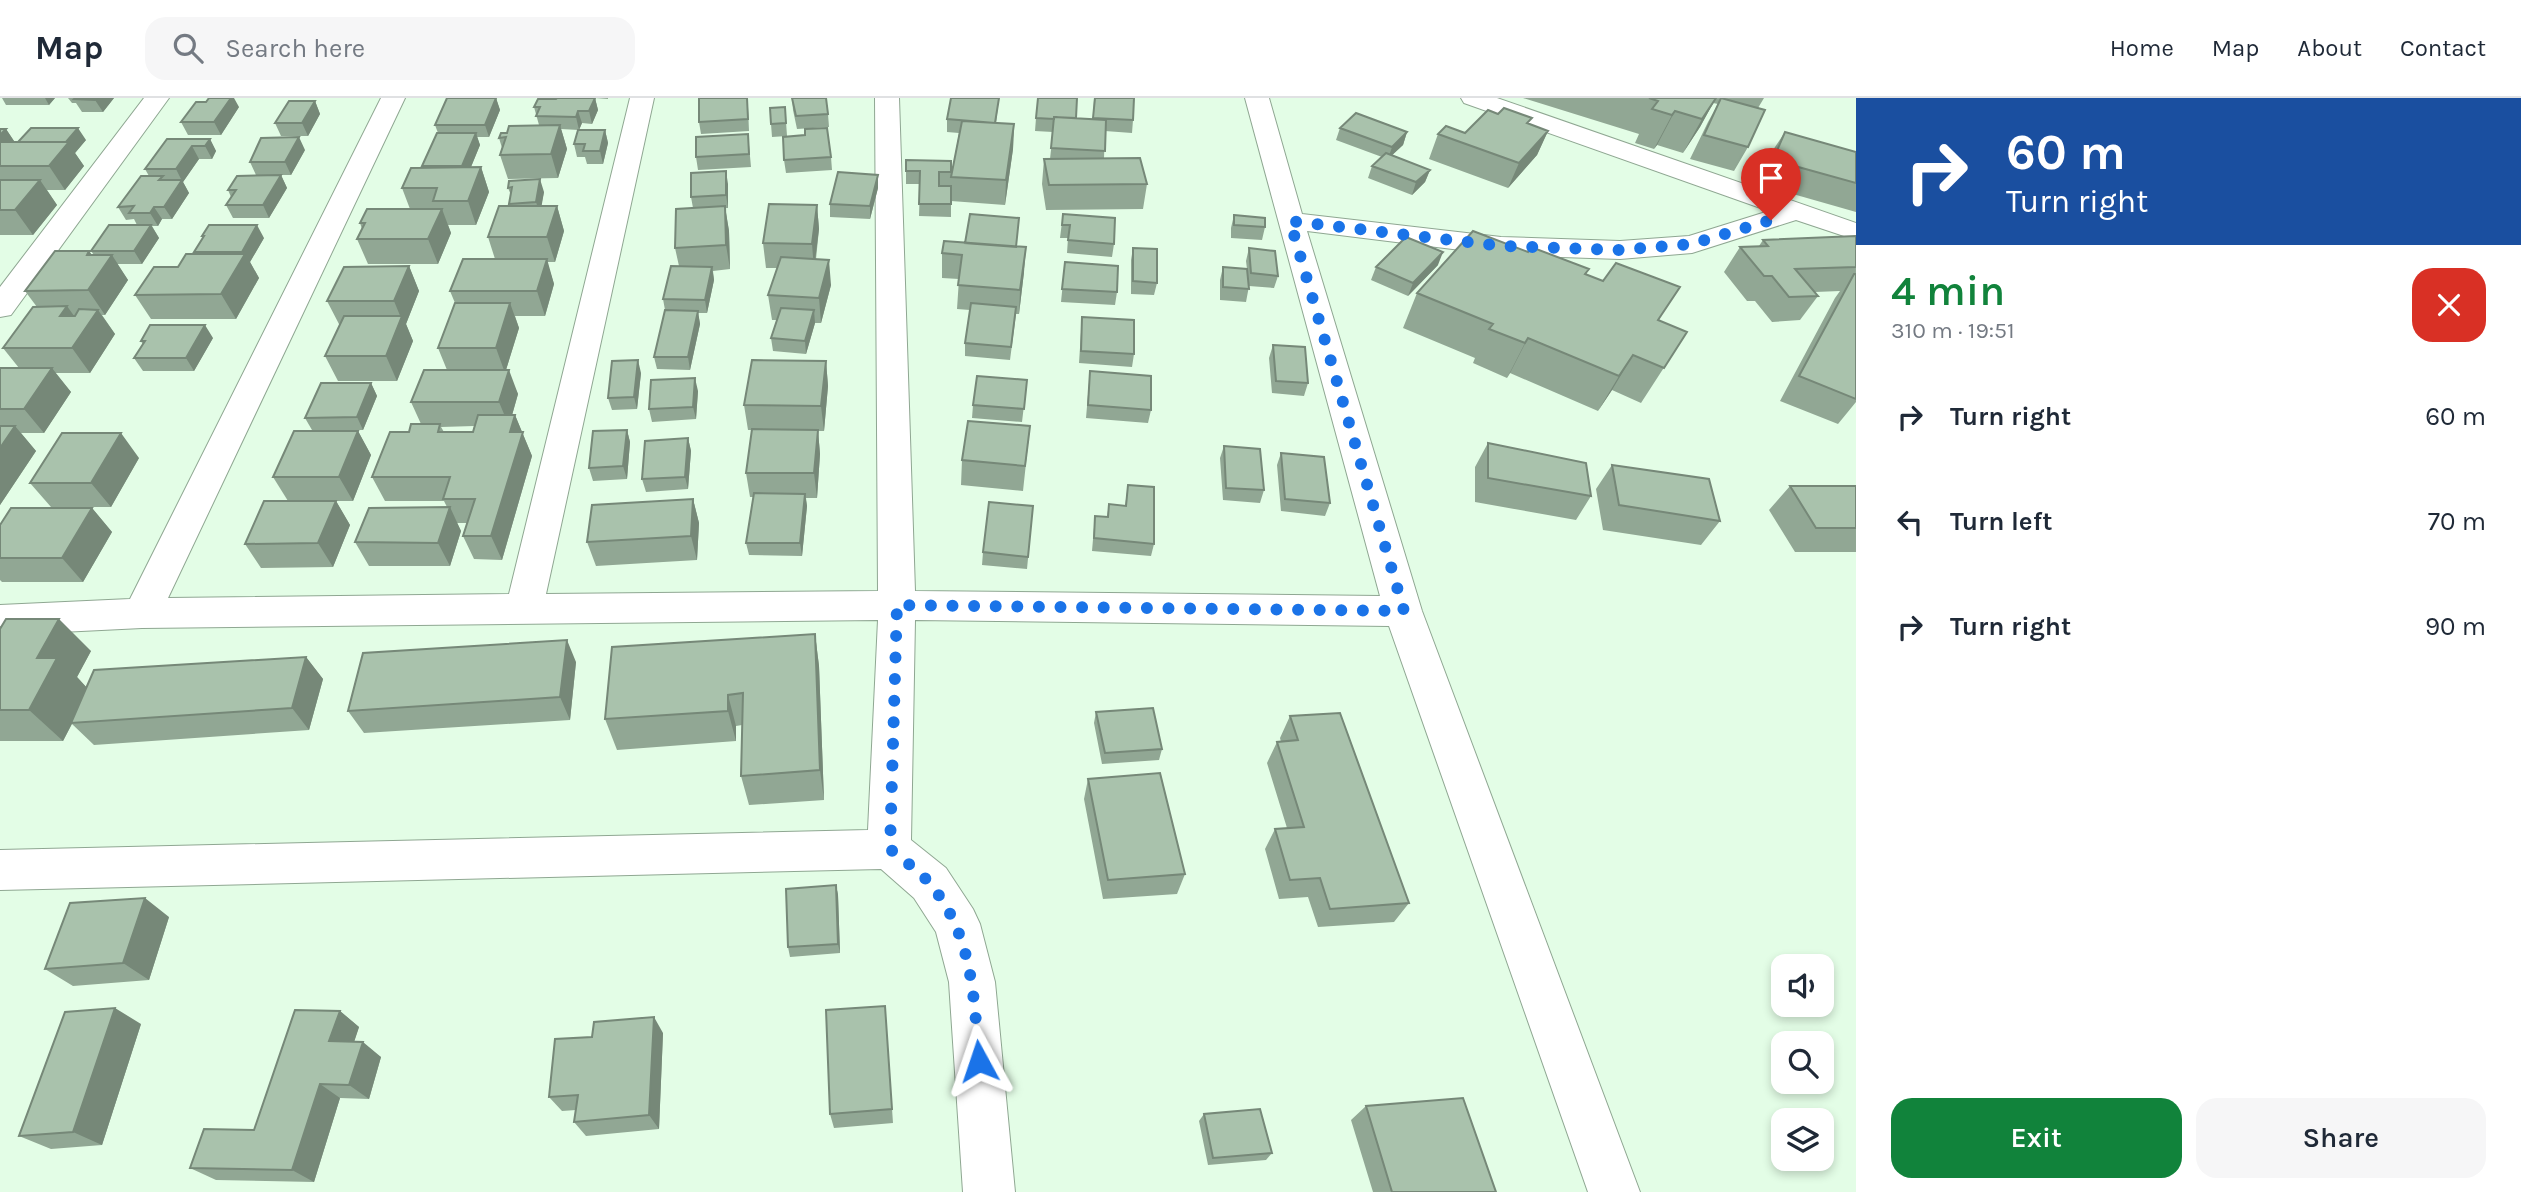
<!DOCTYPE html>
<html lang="en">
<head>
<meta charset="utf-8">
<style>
	:root { --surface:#fff; --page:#f6f6f7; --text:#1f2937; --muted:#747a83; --line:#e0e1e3; --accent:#11833b }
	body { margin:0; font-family:Karla,sans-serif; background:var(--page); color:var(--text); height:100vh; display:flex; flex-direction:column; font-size:26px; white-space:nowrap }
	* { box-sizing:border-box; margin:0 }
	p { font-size:23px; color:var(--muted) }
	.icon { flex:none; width:38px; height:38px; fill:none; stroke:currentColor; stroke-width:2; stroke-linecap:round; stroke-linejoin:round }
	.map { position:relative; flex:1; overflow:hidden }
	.panel { display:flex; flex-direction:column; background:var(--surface); width:665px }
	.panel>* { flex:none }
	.banner { background:#1a4fa0; color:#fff; overflow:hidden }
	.tools { position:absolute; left:1771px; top:856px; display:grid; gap:14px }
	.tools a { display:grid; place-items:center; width:63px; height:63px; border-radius:14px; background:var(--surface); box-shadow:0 4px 10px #0003; font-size:35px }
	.pin { position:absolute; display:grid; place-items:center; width:60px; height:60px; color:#fff; margin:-72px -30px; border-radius:50% 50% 50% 0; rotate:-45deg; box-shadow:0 0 7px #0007 }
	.pin .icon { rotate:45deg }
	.me { position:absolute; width:77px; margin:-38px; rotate:355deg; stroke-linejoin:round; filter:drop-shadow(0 0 5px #0008) }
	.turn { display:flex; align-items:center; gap:24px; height:147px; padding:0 35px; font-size:32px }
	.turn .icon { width:91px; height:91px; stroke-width:2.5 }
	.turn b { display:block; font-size:49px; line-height:60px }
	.round { display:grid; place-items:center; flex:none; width:74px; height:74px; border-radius:21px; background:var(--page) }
	.headline { display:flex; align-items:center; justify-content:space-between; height:119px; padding:0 35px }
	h1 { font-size:42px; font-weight:600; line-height:52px; color:var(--accent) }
	.cta { display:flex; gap:14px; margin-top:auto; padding:14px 35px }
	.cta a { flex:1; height:80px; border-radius:21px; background:var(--accent); color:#fff; font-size:28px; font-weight:600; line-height:80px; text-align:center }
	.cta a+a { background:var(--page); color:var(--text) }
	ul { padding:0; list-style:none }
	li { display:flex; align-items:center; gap:21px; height:105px; padding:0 35px }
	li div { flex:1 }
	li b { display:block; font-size:26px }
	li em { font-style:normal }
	header { display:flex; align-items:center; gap:42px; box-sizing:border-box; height:98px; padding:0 35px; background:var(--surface); border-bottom:2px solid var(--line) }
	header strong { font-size:33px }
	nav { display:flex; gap:38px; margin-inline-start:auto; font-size:24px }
	.search { width:490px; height:63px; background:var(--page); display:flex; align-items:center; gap:18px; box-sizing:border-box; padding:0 24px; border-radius:21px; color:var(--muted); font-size:26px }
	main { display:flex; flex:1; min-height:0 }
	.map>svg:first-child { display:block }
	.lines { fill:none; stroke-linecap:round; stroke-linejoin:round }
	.minor-casing { stroke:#8fa792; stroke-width:2 }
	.minor { fill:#fff; fill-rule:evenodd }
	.wall { fill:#91a794; fill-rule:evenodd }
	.shaded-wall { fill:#768878 }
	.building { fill:#a9c2ac; stroke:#768878; stroke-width:2 }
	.route { stroke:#1a73e8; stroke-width:12; stroke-dasharray:0 21.6 }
</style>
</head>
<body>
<header>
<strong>Map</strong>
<div class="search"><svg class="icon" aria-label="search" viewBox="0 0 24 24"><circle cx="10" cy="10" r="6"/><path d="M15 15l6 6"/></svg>Search here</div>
<nav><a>Home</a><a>Map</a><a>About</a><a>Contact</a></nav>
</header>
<main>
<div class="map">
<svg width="1856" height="1094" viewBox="0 0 1856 1094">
	<rect width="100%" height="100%" fill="#e3fde6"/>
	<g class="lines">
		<g class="minor-casing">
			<path id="minor" d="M144,0H169L11,217L0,219V189Z
				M381,0H405L168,500L509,496L630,0H654L546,496L878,493L875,0H899L915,493L1380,498L1245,0H1269L1302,116L1501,139L1620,143L1689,138L1769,113L1464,5L1461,0H1497L1856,125V142L1796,122L1692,155L1620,161L1501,157L1307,133L1422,513L1640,1094H1588L1389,528L915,522L911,742L946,770L973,811L980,826L995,884L1015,1094H963L949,884L936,834L914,800L881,771L0,792V752L868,732L878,522L142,530L0,537V507L130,501Z"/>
		</g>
		<use href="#minor" class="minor"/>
	</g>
	<path class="wall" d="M2,0H55L49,7H6Z
		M68,0H114L103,14H82L76,5H72Z
		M446,0H496L500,12L489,39H477L480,47L471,69H481L489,94L476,127H448L451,135L438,166H368L357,141L362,131L360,125L410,111L402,90L422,70V68L438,35L435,27L446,2Z
		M557,0H608V1L595,0L598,12L592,26L582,25L579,32L561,31L567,51L558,80L508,81L500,57L502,50L499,40L507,35L539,27L534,9L556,1Z
		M792,0L828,16L829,29L797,31L793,12Z
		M999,0L996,25L1014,26L1013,51L1005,107L951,103V119L919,118L920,86H906V62L951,63V87H939V88H951V79L959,35L947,34V21Z
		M1094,0L1133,22L1132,35L1105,33L1104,60L1147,86L1143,111L1046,112L1042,86L1044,61H1050L1053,34L1035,33L1036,20L1093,21Z
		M1523,0H1764L1758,10L1748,49L1734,73L1690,61L1708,24L1718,6L1713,5L1700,29L1683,55L1657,47L1654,51L1635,45L1639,36Z
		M315,3L320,16L308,38H281L275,25Z
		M206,4L239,9L221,37H188L181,24Z
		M785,9L787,38L772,39L771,26Z
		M748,10L749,33L701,36L699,24Z
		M1529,26L1548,33L1537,57L1508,90L1429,61L1438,36L1465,35Z
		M1340,30L1407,34L1403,47L1392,57L1430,72L1425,84L1412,97L1368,80L1372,68L1382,59L1336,42Z
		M0,31H6L14,43L13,44L86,42L75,55L84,68L65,92H47L57,107L33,137H0Z
		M605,32L608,45L603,66H587L585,59H577L574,46Z
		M1785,34L1856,54V114L1758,86L1769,58Z
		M748,36L751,69L698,72L696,59Z
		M167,41H210L216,53L212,61H199L183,84L189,95L172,121H162L158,128H152L159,140L142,166H117L128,182L105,217H102L115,236L90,275H55L71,294L44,335H21L36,353L0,407V270H19L3,250L37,209L25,193L89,153L92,157H94L91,153L137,127L134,121L126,122L118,109L149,78L145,71Z
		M305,52L291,77H256L250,64Z
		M831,59L832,72L786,75L784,62Z
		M281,77L287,90L269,120H233L226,107L231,99L228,92Z
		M728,86V110H725L729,133L730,171L713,173L714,182L707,215H698L700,226L690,272L657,271L654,259L665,212L663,201L679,168L675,150L693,110L691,99Z
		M508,90L544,94L541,108H557L564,133L555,164H547L554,186L545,218H515L519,230L506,272L518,296L512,317H515L532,358L502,462L474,461L463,438L467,425H457L461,433L450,468H369L355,444L447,409L444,403H385L372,379L409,334L421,326L411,304L447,272L438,250L455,205L450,193L495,161L488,139L510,108L509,106L511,97ZM474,328L473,334H444L441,329Z
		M878,90L870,121L830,119V106Z
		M817,107L819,131L816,161L831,187L821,225H815L806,256L773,253L771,240L777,222H772L768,197L777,170H766L763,145Z
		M1063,116L1114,146L1112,159L1067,155L1068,140H1060Z
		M1234,117L1265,129L1262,142L1231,140V130Z
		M202,138L264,140L250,164L259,180L236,221H151L135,197L195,156L194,154L203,140Z
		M1856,138V304L1838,326L1780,303L1835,200L1840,193L1815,194L1818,198L1800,222L1772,224L1755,203H1747L1724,174L1740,149L1759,148L1763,142Z
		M1017,149L1024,174L1019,216H1016L1010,262L965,258V245L970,212L957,211L959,181L942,180V155Z
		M1133,150L1157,185L1154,197L1131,196V162Z
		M1249,150L1278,178L1274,190L1249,188L1246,204L1220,202V182L1223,169L1247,171L1246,163Z
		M1528,154L1589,171L1586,176L1659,223L1687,234L1641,305L1612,292L1598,313L1510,275L1507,280L1473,265L1475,260L1403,230L1417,195Z
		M1065,164L1117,194L1115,207L1061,204Z
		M1438,167L1408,198L1371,182L1376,169Z
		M409,168L419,193L406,226L413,243L397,283H338L325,258L340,228L327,203Z
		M1082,219L1134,256L1132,269L1079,265Z
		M213,240L194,273H143L134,260L143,247L141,243Z
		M1273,247L1308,285L1304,298L1272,295L1269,260Z
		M826,263L828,288L824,333H818L820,356L817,400H806L807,408L802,458L749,457L746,445L753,399H750L746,375L752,332H748L744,307Z
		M1090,273L1151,312L1148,325L1086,320Z
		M641,275L637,311L612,312L608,300Z
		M1027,282L1022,324L972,320L973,307Z
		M371,285L377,298L363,332H312L305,320Z
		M698,293L696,321L652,324L649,311Z
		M1030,328L1023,393L961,387L962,362Z
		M627,332L630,344L627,381L593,383L589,370Z
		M358,333L371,357L353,403H336L350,427L333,469L261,470L245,446L288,403L273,379Z
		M688,340L691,353L688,391L646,394L642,381Z
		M1488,345L1591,398L1576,422L1475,404V369Z
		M1224,348L1264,392L1260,405L1223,402L1220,360Z
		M1281,355L1330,405L1325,418L1281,413L1277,367Z
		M139,360L111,409H51L30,385Z
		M1612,367L1720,423L1701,447L1603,432L1596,391Z
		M1128,387L1154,446L1151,458L1092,453L1095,418L1107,419L1109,406L1125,408Z
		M1790,388H1856V454H1795L1769,412Z
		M693,401L699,425L697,462L596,468L587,444Z
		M1033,408L1027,471L982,467L983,454Z
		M92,410L112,434L83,484H2L0,482V427Z
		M0,528L91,553L77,579L86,589L306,559L323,581L309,632L94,647L72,626L63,643H0Z
		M815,536L819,568L824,702L749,707L741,678L742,627L736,628V643L617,652L605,621Z
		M576,564L570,622L364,635L348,613Z
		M1096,614L1162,651L1159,662L1102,666L1094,625Z
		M1290,618L1409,805L1394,824L1318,829L1308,799L1279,801L1265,751L1275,731L1287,730L1267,665L1277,644H1281L1280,640Z
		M1088,681L1185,776L1177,796L1103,801L1084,701Z
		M836,787L838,797L840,855L790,859L788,849Z
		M169,819L149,882L73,888L45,871Z
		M885,908L893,1025L834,1030L830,1016Z
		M340,913L359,929L354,944L381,959L369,1001L340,1000L314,1084L216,1082L190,1070L254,1032Z
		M141,926L102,1047L51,1051L19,1038Z
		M663,935L659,1031L586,1038L574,1024L576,1012L562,1013L549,999L592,939Z
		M1366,1008L1496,1094H1373L1351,1022Z
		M1204,1016L1272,1055L1266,1062L1208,1067L1199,1023Z"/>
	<path class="shaded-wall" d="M45,0H55L49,7Z
		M97,0H114L103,14L95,2Z
		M231,0H234L239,9L221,37L214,24Z
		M496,0L500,12L489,39L485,27Z
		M595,0L598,12L592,26L589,13Z
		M1716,0L1700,29L1683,55L1702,21Z
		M315,3L320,16L308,38L302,25Z
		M578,13L582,25L579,32L576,19Z
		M1675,13L1657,47L1654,51L1672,17Z
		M1014,26L1013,51L1005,107L1006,82Z
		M560,27L567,51L558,80L551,56Z
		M78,30L86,42L75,55L84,68L65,92L49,68L58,53Z
		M6,31L14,43L0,60V37Z
		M605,32L608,45L603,66L600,53Z
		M1548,33L1537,57L1508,90L1519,65Z
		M1407,34L1403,47L1388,61L1392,49Z
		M476,35L480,47L466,81L462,68Z
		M299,39L305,52L291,77L285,64Z
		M210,41L216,53L212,61L205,48Z
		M192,48L199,61L183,84L189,95L172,121L164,109L182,83L176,71Z
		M481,69L489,94L476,127L468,103Z
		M1430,72L1425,84L1412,97L1416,84Z
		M726,73L728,86V110L726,97Z
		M281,77L287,90L269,120L263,107Z
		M878,77V90L870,121V108Z
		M540,81L544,94L540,117L536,104Z
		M40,82L57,107L33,137L15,112Z
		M817,107L819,131L814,171L812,146Z
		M557,108L564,133L555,164L547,139Z
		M725,108L729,133L730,171L726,147Z
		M154,109L162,121L158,128L150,115Z
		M442,111L451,135L438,166L428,141Z
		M151,127L159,140L142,166L134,153Z
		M257,127L264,140L250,164L259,180L236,221L221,196L244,158L242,154Z
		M1026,149L1024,174L1019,216L1020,192Z
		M89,153L102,172L112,157L128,182L105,217L88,192L87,157Z
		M1443,154L1438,167L1408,198L1413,185Z
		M547,161L554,186L545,218L537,193Z
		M829,162L831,187L821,225L819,200Z
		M409,168L419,193L406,226L413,243L397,283L386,258L401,220L394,203Z
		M712,169L714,182L707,215L705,202Z
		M510,205L519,230L505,275L496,250Z
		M67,208L84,232L98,212L115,236L90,275L72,250L60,218Z
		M814,212L815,225L806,256L805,243Z
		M698,213L700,226L690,272L688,259Z
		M205,227L213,240L194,273L186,260Z
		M1528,240L1510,275L1507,280L1525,245Z
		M1633,257L1612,292L1598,313L1619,278Z
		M638,262L641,275L637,311L634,299Z
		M826,263L828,288L824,333L821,308Z
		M52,270L71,294L44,335L24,311Z
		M509,272L518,296L509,328L499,304Z
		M695,280L698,293L696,321L693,309Z
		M371,285L377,298L363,332L357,319Z
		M515,317L532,358L502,462L491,438L510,334Z
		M15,328L36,353L0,407V350Z
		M627,332L630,344L627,381L623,368Z
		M818,332L820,356L817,400L814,375Z
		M358,333L371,357L353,403L339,379Z
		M121,335L139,360L111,409L91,385Z
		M688,340L691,353L688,391L685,379Z
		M805,396L807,408L802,458L800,445Z
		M693,401L699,425L697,462L691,438Z
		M336,403L350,427L333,469L318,445Z
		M450,409L461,433L450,468L438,445Z
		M92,410L112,434L83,484L62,460Z
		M59,521L91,553L77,579L89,592L63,643L29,612L37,560Z
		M815,536L819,568L824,702L820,672Z
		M567,542L576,564L570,622L560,599Z
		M306,559L323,581L309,632L292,610Z
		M728,597L736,628V643L728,613Z
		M836,787L838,797L840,855L838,846Z
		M145,800L169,819L149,882L123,865Z
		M115,910L141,926L102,1047L73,1034Z
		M340,913L359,929L349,959L329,943Z
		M654,919L663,935L659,1031L649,1017Z
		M363,944L381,959L369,1001L349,987Z
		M320,986L340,1000L314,1084L292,1072Z"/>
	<path class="building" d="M75,0H97L95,2L74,1Z
		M209,0H231L214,24H181L196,4H206Z
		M447,0H496L485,27H435Z
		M557,0H595L589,13H578L576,19L536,18L540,9H534L538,1H556Z
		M699,0H747L748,21L699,24Z
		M792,0H826L828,16L796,18Z
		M951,0H999L995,25L947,21Z
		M1038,0H1077L1076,20L1054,19V21L1036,20Z
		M1095,0H1134L1133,22L1093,20Z
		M1649,0H1716L1702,21L1675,13L1672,17L1652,11L1658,3Z
		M1721,0L1765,12L1748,49L1704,37Z
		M289,3H315L302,25H275Z
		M785,9L786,25L771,26L770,10Z
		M1504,10L1532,20L1527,25L1548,33L1519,65L1438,36L1446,28L1465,35L1488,12L1498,16Z
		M1356,15L1407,34L1392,49L1340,30Z
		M1054,19L1106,22L1105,53L1051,50Z
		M962,23L1014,26L1006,82L951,79Z
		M560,27L551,56L500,57L506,39L499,40L501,35H507L509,28Z
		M31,30H78L66,44H18Z
		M827,30L831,59L784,62L783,39L805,37V31Z
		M0,31H6L0,37Z
		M578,32H605L600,53H583L585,46H574Z
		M1785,34L1856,54V85L1773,62Z
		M437,35H476L462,68H422Z
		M748,36L749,56L696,59V39Z
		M299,39L285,64H250L261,40Z
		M167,41H210L205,48H192L176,71H145Z
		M0,44H69L49,68H0Z
		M1386,55L1430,72L1416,84L1372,68Z
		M1140,60L1147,86L1049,87L1044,61Z
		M906,62L951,63V74H939V88H951V106H919L920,73H906Z
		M481,69L468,103H433L437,90H402L411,70Z
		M726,73V97L691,99V75Z
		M838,74L878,77L870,108L830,106Z
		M281,77L263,107H226L236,92H228L237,78Z
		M141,78H163L159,82H182L164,109H154L150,115H129L134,108L118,109Z
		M540,81L536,104L509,106L512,89L508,90L509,83Z
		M0,82H40L15,112H0Z
		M769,106L817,107L812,146L763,145Z
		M499,108H557L547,139H488Z
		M725,108L726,147L675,150L676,111Z
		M367,111H442L428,141H357L365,125H360Z
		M970,116L1019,120L1016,149L965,145Z
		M1063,116L1115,120L1114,146L1068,142L1070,127H1062Z
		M1234,117L1265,120V129L1234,127Z
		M109,127H151L134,153H91Z
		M209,127H257L242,154H194L204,138H202Z
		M1473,133L1528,154L1531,149L1589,171L1585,176L1603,183L1616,165L1680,189L1658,222L1687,234L1664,270L1633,257L1619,278L1528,240L1525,245L1489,231L1493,226L1417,195Z
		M1856,138V169L1795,171L1818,198L1789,199L1772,178H1764L1740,149L1768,148L1763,142Z
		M1406,139L1443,154L1413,185L1376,169Z
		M944,143L1026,149L1020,192L958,187L962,157L942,155Z
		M1133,150L1157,151V185L1133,183Z
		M1249,150L1275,153L1278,178L1251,175Z
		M55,153H89L87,157H112L88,192L25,193Z
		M186,156H245L221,196L135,197L154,169H178Z
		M781,159L829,162L819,200L768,197Z
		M463,161H547L537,193H450Z
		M1065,164L1118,168L1117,194L1062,191Z
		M409,168L394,203H327L344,169Z
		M671,168L712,169L705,202L663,201Z
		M1223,169L1247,171L1249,191L1223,189Z
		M1854,176H1856V301L1799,278Z
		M455,205H510L496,250H438Z
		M971,205L1016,209L1011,249L965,245Z
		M67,208L60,218H75L79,211L98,212L72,250H3L33,209Z
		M781,210L814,212L805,243L771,240Z
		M665,212L698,213L688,259H654Z
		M344,218H402L386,258H325Z
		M1082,219L1134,222V256L1081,253Z
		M150,227H205L186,260H134L145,243H141Z
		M1273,247L1305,249L1308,285L1276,283Z
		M638,262L634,299L608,300L612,263Z
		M752,262L826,263L821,308L744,307Z
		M0,270H52L24,311H0Z
		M424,272H509L499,304H411Z
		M1090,273L1151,278V312L1088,307Z
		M977,278L1027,282L1024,311L973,307Z
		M695,280L693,309L649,311L651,282Z
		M321,285H371L357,319L305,320Z
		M478,317H515L510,334H523L491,438H463L475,401H443L450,379H372L390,334H409L411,326H440L438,334H473Z
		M968,323L1030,328L1025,368L962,362Z
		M0,328H15L0,350Z
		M752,331L818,332L814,375H746Z
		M627,332L623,368L589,370L593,333Z
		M294,333H358L339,379H273Z
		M62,335H121L91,385H30Z
		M688,340L685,379L642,381L645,343Z
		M1488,345L1586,365L1591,398L1488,380Z
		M1224,348L1260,351L1264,392L1226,390Z
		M1281,355L1324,359L1330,405L1285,401Z
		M1612,367L1709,381L1720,423L1619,407Z
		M1128,387L1154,389V446L1094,440L1095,418L1108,419L1109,406L1126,408Z
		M1790,388H1856V430H1816Z
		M754,395L805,396L800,445H746Z
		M693,401L691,438L587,444L592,407Z
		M264,403H336L318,445L245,446Z
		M989,404L1033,408L1028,459L983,454Z
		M450,409L438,445L355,444L369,410Z
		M11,410H92L62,460H0V427Z
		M6,521H59L37,560H57L29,612H0V531Z
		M815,536L820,672L741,678L743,595L728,597V613L605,621L612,549Z
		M567,542L560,599L348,613L363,555Z
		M306,559L292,610L71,625L94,572Z
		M1153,610L1162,651L1105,655L1096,614Z
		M1340,615L1409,805L1330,811L1320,780L1290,782L1275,731L1304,729L1277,644L1298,642L1290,618Z
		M1160,675L1185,776L1108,782L1088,681Z
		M836,787L838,846L788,849L786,791Z
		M145,800L123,865L45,871L70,805Z
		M885,908L892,1011L830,1016L826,912Z
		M115,910L73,1034L19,1038L65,914Z
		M295,912L340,913L329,943L363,944L349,987L320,986L292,1072L190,1070L204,1031L254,1032Z
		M654,919L649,1017L574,1024L578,997L549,999L555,941L592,939L594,924Z
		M1463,1000L1496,1094H1392L1366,1008Z
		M1260,1011L1272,1055L1213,1060L1204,1016Z"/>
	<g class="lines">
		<path class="route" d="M979,963C974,900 973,838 931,787C920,773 903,762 890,751L897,507L1404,513L1290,123L1501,148L1620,152L1692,146L1771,122"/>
	</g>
</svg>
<div class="tools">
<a><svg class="icon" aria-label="sound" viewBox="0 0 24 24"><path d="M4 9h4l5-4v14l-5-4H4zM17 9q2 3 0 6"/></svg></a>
<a><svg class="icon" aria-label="search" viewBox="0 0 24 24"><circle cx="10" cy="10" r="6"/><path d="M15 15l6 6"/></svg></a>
<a><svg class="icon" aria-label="layers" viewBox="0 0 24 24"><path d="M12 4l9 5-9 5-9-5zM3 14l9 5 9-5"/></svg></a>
</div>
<div class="pin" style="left:1771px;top:122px;background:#d93025"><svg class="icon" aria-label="arrive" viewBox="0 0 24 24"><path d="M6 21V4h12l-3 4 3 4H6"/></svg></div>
<svg class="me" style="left:979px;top:963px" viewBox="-20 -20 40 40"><path d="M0-17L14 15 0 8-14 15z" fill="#1a73e8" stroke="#fff" stroke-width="4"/></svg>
</div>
<section class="panel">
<div class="banner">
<div class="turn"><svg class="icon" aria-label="right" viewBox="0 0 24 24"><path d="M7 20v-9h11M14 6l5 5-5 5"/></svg><div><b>60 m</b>Turn right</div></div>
</div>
<div class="headline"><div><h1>4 min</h1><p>310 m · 19:51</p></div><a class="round" style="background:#d93025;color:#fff"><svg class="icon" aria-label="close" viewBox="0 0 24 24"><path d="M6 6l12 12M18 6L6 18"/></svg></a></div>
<ul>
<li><svg class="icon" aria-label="right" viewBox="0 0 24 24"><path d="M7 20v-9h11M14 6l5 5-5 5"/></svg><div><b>Turn right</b></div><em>60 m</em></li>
<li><svg class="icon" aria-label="left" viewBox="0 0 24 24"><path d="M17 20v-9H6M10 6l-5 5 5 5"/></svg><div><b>Turn left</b></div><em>70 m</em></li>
<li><svg class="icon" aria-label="right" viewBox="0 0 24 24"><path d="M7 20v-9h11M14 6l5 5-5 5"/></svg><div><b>Turn right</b></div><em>90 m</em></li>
</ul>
<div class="cta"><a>Exit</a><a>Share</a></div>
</section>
</main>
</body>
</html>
